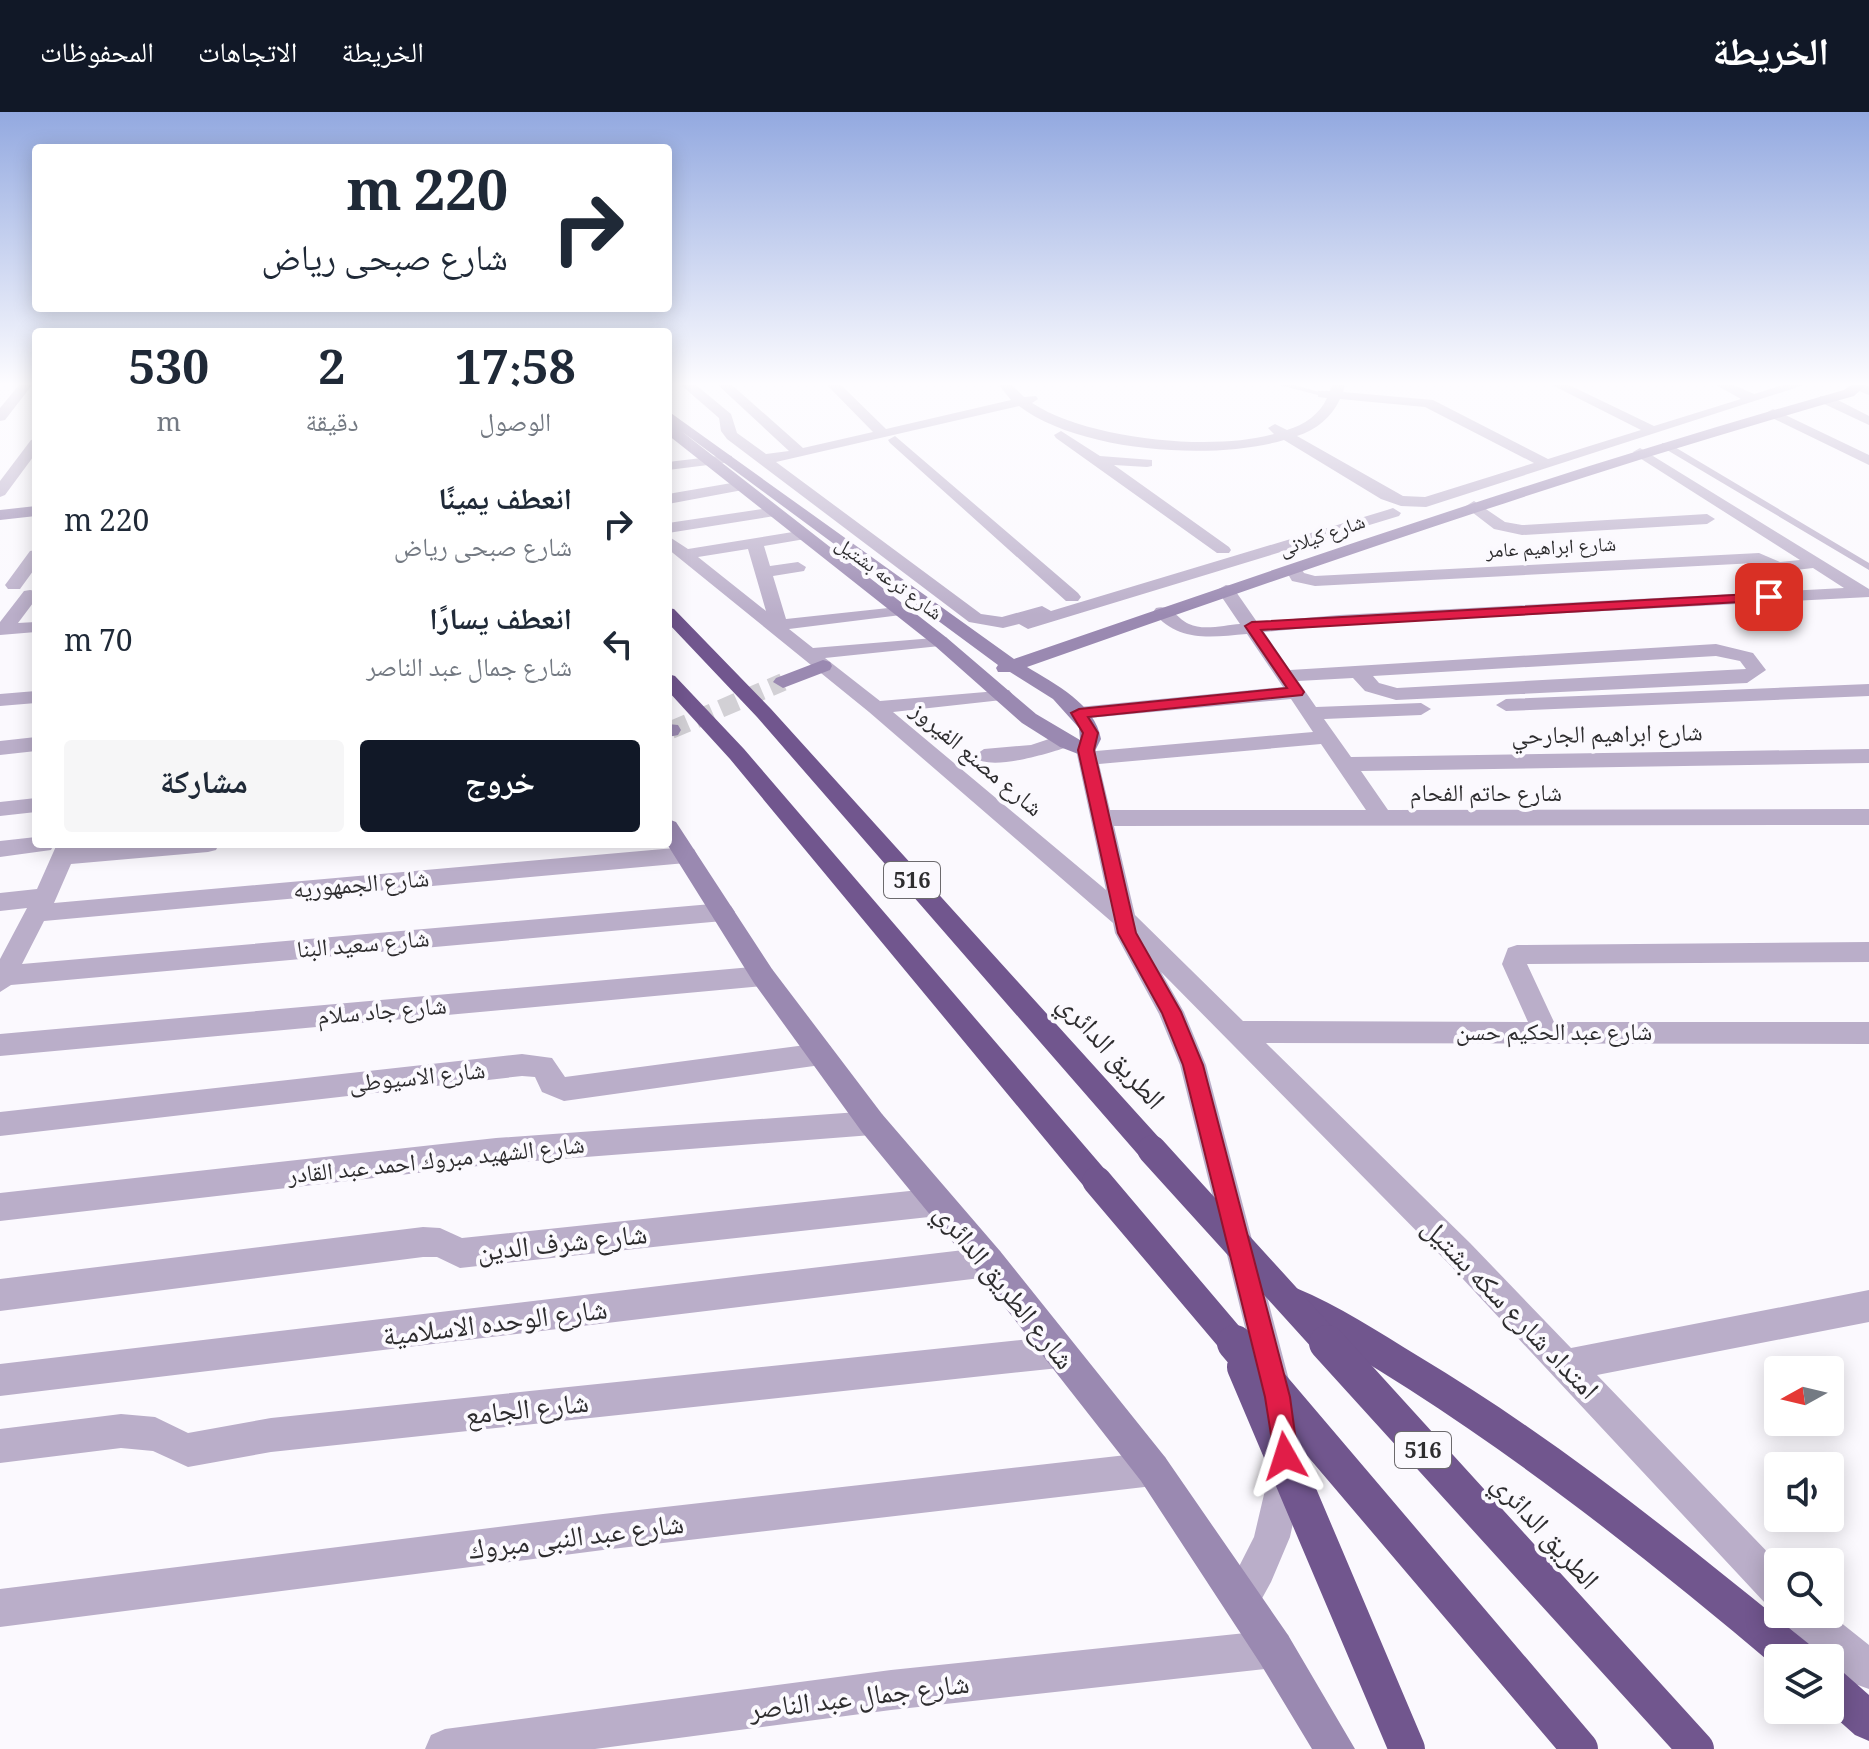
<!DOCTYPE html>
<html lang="ar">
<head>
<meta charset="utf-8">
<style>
	:root { --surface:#fff; --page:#f6f6f7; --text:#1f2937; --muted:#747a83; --accent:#111827 }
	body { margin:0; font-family:Georgia,"Noto Naskh Arabic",serif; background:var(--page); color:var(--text); direction:rtl; height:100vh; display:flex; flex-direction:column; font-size:30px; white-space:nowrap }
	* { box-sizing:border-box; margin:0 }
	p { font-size:26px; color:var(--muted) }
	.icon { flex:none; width:44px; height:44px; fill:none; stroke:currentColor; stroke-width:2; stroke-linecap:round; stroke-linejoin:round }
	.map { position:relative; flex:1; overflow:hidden; direction:ltr }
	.drawer { position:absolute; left:32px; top:216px; width:640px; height:520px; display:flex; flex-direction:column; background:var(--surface); border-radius:8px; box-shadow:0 4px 20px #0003; direction:rtl }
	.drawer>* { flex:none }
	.banner { position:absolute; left:32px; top:32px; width:640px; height:168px; border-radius:8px; box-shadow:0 4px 20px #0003; direction:rtl; background:#fff; color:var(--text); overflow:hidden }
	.needle { width:52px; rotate:262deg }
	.controls { position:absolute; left:1764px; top:1244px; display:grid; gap:16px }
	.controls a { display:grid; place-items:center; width:80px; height:80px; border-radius:8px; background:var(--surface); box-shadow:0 4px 20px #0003; font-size:40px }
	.pin { position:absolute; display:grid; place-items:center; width:68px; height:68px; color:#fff; margin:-34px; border-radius:16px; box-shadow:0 4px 12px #0006 }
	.me { position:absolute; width:88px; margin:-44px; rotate:354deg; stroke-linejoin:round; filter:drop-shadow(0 0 6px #0008) }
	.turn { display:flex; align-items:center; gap:28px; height:168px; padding:0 32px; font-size:36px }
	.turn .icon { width:104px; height:104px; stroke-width:2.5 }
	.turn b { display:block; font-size:56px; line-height:68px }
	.eta { display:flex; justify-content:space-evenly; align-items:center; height:136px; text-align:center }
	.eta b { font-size:48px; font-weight:700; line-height:56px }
	.primary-button { display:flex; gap:16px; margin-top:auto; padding:16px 32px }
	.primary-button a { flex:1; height:92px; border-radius:8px; background:var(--accent); color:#fff; font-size:32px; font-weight:700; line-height:92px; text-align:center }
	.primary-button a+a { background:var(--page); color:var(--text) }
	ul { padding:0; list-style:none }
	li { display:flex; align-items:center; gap:24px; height:120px; padding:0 32px }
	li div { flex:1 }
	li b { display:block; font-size:30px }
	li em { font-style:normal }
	header { display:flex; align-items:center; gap:48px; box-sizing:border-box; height:112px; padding:0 40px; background:var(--accent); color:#fff }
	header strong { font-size:38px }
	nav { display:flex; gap:44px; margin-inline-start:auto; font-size:28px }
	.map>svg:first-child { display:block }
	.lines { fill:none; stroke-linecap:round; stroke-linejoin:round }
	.secondary-tunnel { stroke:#d2d0d5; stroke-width:18; stroke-dasharray:18 9; stroke-linecap:butt }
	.lane { fill:#baaec9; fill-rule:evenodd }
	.street { fill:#baaec9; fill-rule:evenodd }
	.secondary { fill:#9a89b1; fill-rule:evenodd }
	.highway { fill:#71568e; fill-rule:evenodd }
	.highway-bridge-far1 { stroke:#71568e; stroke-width:29 }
	.highway-bridge { stroke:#71568e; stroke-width:36 }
	.route { fill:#e11d48; stroke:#92132f; stroke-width:2 }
	.labels { text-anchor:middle; stroke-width:8; stroke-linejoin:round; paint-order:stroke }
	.far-street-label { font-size:20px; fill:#2e2d2f; stroke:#fbf9fe }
	.shield { fill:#fbf9fe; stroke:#6c6a6d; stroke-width:2 }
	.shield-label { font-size:22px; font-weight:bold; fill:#2e2d2f }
	.street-label { font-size:24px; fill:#2e2d2f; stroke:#fbf9fe }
	.near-street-label { font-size:28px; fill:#2e2d2f; stroke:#fbf9fe }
</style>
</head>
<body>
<header>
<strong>الخريطة</strong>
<nav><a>الخريطة</a><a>الاتجاهات</a><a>المحفوظات</a></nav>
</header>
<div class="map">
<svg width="1869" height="1637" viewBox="0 0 1869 1637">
	<rect width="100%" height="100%" fill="#fbf9fe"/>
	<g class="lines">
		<path class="secondary-tunnel" d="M671,618L783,570"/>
		<path class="lane" d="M1279,273H1295L1326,282L1322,284Z
			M1662,331H1668L1869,451V458L1662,335Z"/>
		<path class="street" d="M19,273H32L5,308L0,309V296Z
			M681,273H696L731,302L737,321L766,342L789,339L718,273H732L803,336L873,320L827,273H841L886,317L1011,288L999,273H1012L1024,285L1036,284L1038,287L1032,291C1087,327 1211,340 1274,322L1268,316L1275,312L1287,318C1304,313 1320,302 1327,286L1318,285V279H1330L1332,273H1345L1343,280L1433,288L1548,347L1641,318L1552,273H1569L1654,314L1741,287L1716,273H1734L1754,282L1783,273H1804L1426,395L1401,394L1381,387L1284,328C1213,349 1079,340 1019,294L776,350L981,502L1002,505L1042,494L1051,499L1387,398L1393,396L1401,401L1399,404L1028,517L1019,512L1003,516L969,510L727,327L721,319L719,306ZM1340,287L1425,295L1534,351L1425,385L1403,384L1297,324C1316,318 1332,305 1340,287Z
			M1853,273L1869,274V283L1854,277Z
			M1820,284H1830L1869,304V313L1820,290Z
			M1773,297L1869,343V353L1768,304L1766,301Z
			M1061,319L1100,344L1152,348V354L1147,355L1114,353L1229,435L1231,438L1229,441H1217L1056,326L1054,323Z
			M895,324L1078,481L1081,485L1078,489H1066L890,331L888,328Z
			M36,327V341L5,383L0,385V369L31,328Z
			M1640,336L1869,477V485L1339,513L1264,520L1290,558L1716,532L1753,541L1766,558L1747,571L1396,588L1365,579L1353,566L1298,569L1316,595L1421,591L1431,597L1421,603L1324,607L1351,645L1869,637V651L1361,659L1388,698L1869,697V713L1114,714L1135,803L1243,909L1528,910L1502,852L1508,836L1517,833L1869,830V850L1527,852L1554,910H1869V932L1266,931L1470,1131L1571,1236L1869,1178V1210L1597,1263L1778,1451V1497L1765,1491L1448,1151L1161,860L1184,900L1206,953L1289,1268L1285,1280L1273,1284L1261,1280L1180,953L1159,902L1115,821L1113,811L869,600L668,437V424L688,437L805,418L813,423L811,426L764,434L770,454L798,450L806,455L804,459L773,464L786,507L907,494L910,498L907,502L901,503L789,517L813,536L946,525L949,529L940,534L825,546L880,589L1009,578L1012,582L1002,588L893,600L1106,778L1076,638L1079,633H1093L1096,639L1313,620L1291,587L1079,607L1072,605L1069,601L1079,595L1283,575L1247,522C1211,525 1179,531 1153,500L1156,496C1171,492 1176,506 1189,512C1203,519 1225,513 1240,512L1217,478L1226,473L1232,474L1257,510L1339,503L1844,476L1813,456L1778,460L1756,451L1315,474L1292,469L1285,457L1293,452L1299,453L1304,461L1315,464L1759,441L1780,450L1800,448L1635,343L1633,340ZM748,437L766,499L698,445ZM1716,544L1740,549L1746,557L1397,576L1379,571L1373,564ZM1321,632L1366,698H1110L1099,652Z
			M727,343L732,344V350L668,358V350Z
			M743,369L751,374L748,377L668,392V382Z
			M1474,389L1505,410L1522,413L1707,402L1715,407L1707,412L1522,423L1494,417L1468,397L1466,394Z
			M775,395L783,400L781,403L668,421V411Z
			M36,438V455L20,477H8L5,473L8,469L30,439Z
			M30,478L36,479V487L18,511L36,510V520L0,523V510L24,479Z
			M1869,572V584L1506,599L1496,593L1506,587Z
			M36,579V591L0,594V582Z
			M1061,623L1068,625L1071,630L1068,635C1049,641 987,661 974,644L984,637L1031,633Z
			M36,625V639L0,643V629Z
			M36,686V700L0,704V690Z
			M36,725V732H54L51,738L0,745V729Z
			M57,732H79L78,736L118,732H219L216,738L208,740L71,752L54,791L686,735L694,737L697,743L694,749L686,751L44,809L22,852L723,791L731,794L735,800L731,806L723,809L11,873L0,880V847L27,796L0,799V781L37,777Z
			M763,854L772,857L775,864L772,871L763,874L0,944V922Z
			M821,931L830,934L834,942L830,950L821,953L564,989L542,980L535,965L522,964L0,1024V1000L522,942L552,946L565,965Z
			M872,999L882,1002L886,1011L882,1020L872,1023L496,1052L0,1109V1081L496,1026Z
			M938,1076L948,1080L953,1090L948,1100L938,1104L460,1156L437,1145H423L0,1199V1167L423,1115L440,1116L462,1126Z
			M989,1135L1000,1139L1004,1150L1000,1161L989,1165L0,1284V1252Z
			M1059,1224L1070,1229L1075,1240L1070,1251L1059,1256L271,1340L188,1355L153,1339L121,1336L0,1351V1317L121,1302L155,1305L188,1321L271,1306Z
			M1285,1339L1297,1344L1302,1356L1301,1374L1290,1425L1271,1470L1254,1501L1241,1507L1228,1501L1222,1488L1254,1425L1273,1344Z
			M1153,1340L1165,1345L1170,1357L1165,1369L1153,1374L603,1438L0,1515V1477L603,1402Z
			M1782,1502H1830L1869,1533V1577L1855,1572L1830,1551V1546H1825L1788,1515Z
			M1274,1518L1288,1523L1293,1537L1288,1551L1274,1556L891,1598L595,1637H425L431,1623L445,1617L891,1558Z"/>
		<path class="secondary" d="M1851,273H1866L1854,284C1574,363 1301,459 1027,555C1055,572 1095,592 1101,627L1093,643L1086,645L1060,635L1022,611L935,534L668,323V312L672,313L668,310V299L1014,547C1289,452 1564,357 1844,278ZM681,319L998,553L996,556L998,560H1010L1053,587L1079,616L1080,628L1036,602L947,526Z
			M36,394V404L0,408V398Z
			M823,548L830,550L832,554L830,558L783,576L773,570L776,566Z
			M668,612L678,613L681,618L678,623L668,625Z
			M668,707L676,710L772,857L882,1002L1000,1139L1165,1345L1288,1523L1355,1637H1312L1260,1551L1141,1369L978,1161L862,1020L754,871L667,732Z"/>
		<path class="highway" d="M668,496L674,497L771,597L1162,1029L1166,1038L1162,1047L1152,1051L1142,1047L757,605L668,511Z
			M668,562L675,564L744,637L1107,1060L1111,1069L1107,1078L1097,1082L1087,1078L730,647L668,579Z
			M1296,1176C1339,1194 1379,1220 1418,1244C1557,1327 1684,1430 1809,1532L1814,1546H1778V1557C1622,1425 1464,1302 1285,1203L1280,1192L1285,1181Z
			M1830,1556L1844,1561L1869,1583V1629L1855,1623L1827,1598H1830Z"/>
		<path class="highway-bridge-far1" d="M1152,1038L1329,1233
			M1097,1069L1236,1233"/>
		<path class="highway-bridge" d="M1235,1231L1580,1637
			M1327,1231L1696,1637
			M1245,1255L1407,1637"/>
	</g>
	<linearGradient id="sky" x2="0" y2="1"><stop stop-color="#93a9e0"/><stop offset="0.54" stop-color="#fdfcff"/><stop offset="1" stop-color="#fdfcff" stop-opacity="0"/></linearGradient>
	<rect width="1869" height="503" fill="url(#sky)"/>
	<path class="route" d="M1769,481L1774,482V488L1261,518L1304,580L1302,583L1088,605L1098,621L1094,638L1136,821L1181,900L1203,953L1290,1285L1298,1344L1295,1354L1285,1357L1276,1354L1265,1285L1183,953L1162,901L1118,821L1078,638L1083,621L1071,601L1079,597L1287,576L1245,514L1252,510Z"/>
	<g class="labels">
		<g class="far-street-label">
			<text transform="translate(1322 423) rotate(-19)" y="7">شارع كيلانى</text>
			<text transform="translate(1551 435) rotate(-3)" y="7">شارع ابراهيم عامر</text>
			<text transform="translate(889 466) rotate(36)" y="7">شارع ترعه بشتيل</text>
		</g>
		<g class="shield">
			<rect x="884" y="750" width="56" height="36" rx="6"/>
			<rect x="1395" y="1320" width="56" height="36" rx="6"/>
		</g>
		<g class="shield-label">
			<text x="912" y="776">516</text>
			<text x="1423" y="1346">516</text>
		</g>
		<g class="street-label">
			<text transform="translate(1607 622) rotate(-1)" y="8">شارع ابراهيم الجارحي</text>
			<text transform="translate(977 647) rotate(40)" y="8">شارع مصنع الفيروز</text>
			<text x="1486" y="689">شارع حاتم الفحام</text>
			<text transform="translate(361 772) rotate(-5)" y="8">شارع الجمهوريه</text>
			<text transform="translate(363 832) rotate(-5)" y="8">شارع سعيد البنا</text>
			<text transform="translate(382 899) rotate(-5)" y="8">شارع جاد سلام</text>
			<text x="1554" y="928">شارع عبد الحكيم حسن</text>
			<text transform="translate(417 965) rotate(-6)" y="8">شارع الاسيوطى</text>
			<text transform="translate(436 1048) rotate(-6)" y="8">شارع الشهيد مبروك احمد عبد القادر</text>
		</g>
		<g class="near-street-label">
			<text transform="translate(1112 939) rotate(48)" y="10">الطريق الدائري</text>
			<text transform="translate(562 1130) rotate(-6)" y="10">شارع شرف الدين</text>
			<text transform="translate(1005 1174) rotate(51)" y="10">شارع الطريق الدائري</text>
			<text transform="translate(1511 1196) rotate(46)" y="10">امتداد شارع سكه بشتيل</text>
			<text transform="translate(495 1210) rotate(-7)" y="10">شارع الوحده الاسلامية</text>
			<text transform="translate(527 1296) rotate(-6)" y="10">شارع الجامع</text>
			<text transform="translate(1546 1419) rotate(48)" y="10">الطريق الدائري</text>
			<text transform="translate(576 1424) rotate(-7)" y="10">شارع عبد النبى مبروك</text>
			<text transform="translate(859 1584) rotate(-7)" y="10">شارع جمال عبد الناصر</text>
		</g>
	</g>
</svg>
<div class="controls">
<a><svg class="needle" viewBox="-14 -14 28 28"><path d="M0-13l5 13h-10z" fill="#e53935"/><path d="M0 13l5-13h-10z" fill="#747a83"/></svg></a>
<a><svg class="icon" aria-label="sound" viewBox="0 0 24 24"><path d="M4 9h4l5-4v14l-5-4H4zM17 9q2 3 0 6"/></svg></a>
<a><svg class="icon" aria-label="search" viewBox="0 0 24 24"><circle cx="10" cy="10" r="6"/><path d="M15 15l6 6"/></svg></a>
<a><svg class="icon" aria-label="layers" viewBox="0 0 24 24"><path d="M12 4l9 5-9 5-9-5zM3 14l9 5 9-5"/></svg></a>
</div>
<div class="pin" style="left:1769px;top:485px;background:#d93025"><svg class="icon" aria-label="arrive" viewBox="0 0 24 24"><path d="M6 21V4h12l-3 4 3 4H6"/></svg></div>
<svg class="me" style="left:1285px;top:1344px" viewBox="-20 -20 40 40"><path d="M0-17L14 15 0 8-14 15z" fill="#e11d48" stroke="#fff" stroke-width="4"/></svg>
<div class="banner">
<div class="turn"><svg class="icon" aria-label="right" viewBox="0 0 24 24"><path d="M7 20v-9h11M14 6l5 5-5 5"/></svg><div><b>220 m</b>شارع صبحى رياض</div></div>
</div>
<section class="drawer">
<div class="eta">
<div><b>17:58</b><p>الوصول</p></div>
<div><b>2</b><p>دقيقة</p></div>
<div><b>530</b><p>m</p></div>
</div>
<ul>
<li><svg class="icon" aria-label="right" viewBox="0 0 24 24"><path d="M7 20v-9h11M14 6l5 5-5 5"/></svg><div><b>انعطف يمينًا</b><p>شارع صبحى رياض</p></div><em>220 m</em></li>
<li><svg class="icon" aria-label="left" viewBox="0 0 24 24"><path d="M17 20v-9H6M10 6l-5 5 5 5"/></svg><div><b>انعطف يسارًا</b><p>شارع جمال عبد الناصر</p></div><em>70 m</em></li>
</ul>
<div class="primary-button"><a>خروج</a><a>مشاركة</a></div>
</section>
</div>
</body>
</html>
